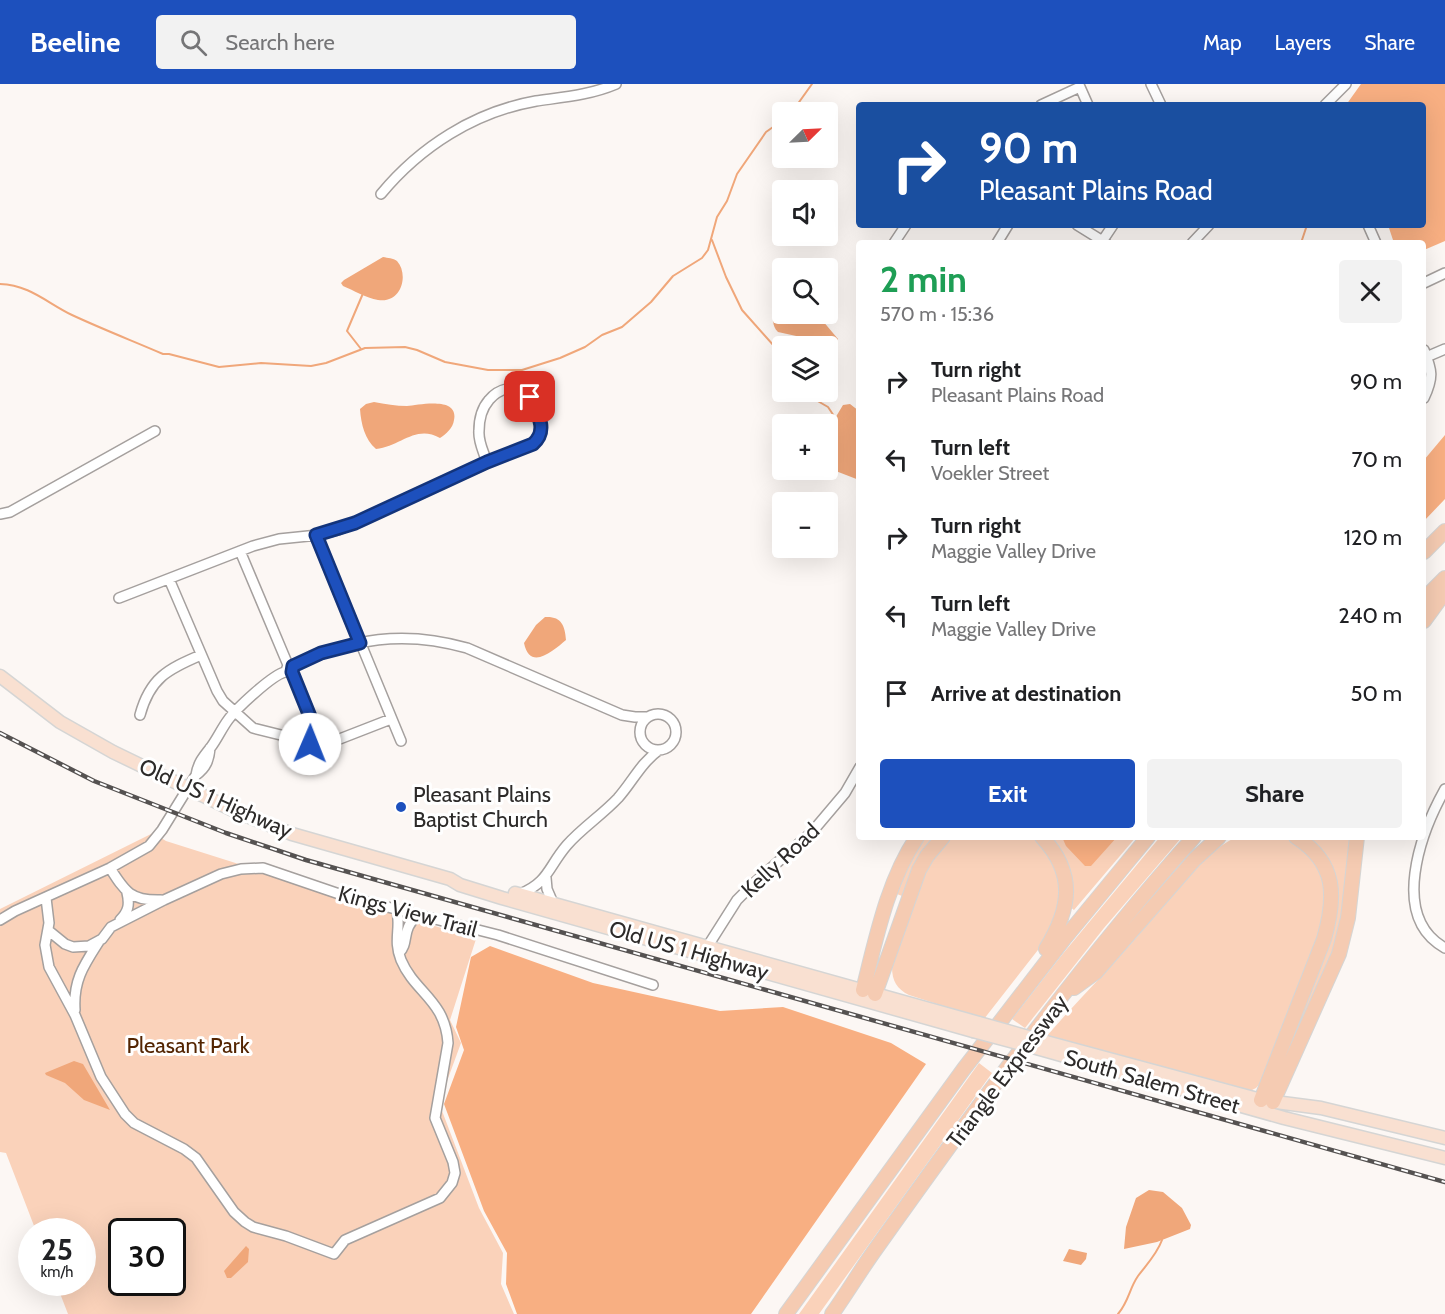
<!DOCTYPE html>
<html lang="en">
<head>
<meta charset="utf-8">
<style>
	:root { --surface:#fff; --page:#f2f2f2; --text:#202124; --muted:#757577; --accent:#1d50bd }
	body { margin:0; font-family:Cabin,sans-serif; background:var(--page); color:var(--text); height:100vh; display:flex; flex-direction:column; font-size:22px; white-space:nowrap }
	* { box-sizing:border-box; margin:0 }
	p { font-size:20px; color:var(--muted) }
	.icon { flex:none; width:33px; height:33px; fill:none; stroke:currentColor; stroke-width:2; stroke-linecap:round; stroke-linejoin:round }
	.map { position:relative; flex:1; overflow:hidden }
	.panel { position:absolute; left:856px; top:156px; width:570px; height:600px; display:flex; flex-direction:column; background:var(--surface); border-radius:6px; box-shadow:0 6px 24px #0002 }
	.panel>* { flex:none }
	.guide { position:absolute; left:856px; top:18px; width:570px; height:126px; border-radius:6px; box-shadow:0 6px 24px #0002; background:#1a4fa0; color:#fff; overflow:hidden }
	.needle { width:39px; rotate:66deg }
	.tools { position:absolute; left:772px; top:18px; display:grid; gap:12px }
	.tools a { display:grid; place-items:center; width:66px; height:66px; border-radius:6px; background:var(--surface); box-shadow:0 6px 24px #0002; font-size:30px }
	.speed { position:absolute; left:18px; top:1134px; display:flex; gap:12px; font-size:30px; font-weight:700; text-align:center }
	.speed>* { display:grid; place-content:center; width:78px; height:78px; border-radius:50%; background:var(--surface); box-shadow:0 6px 24px #0002; line-height:1 }
	.speed small { font-size:15px; font-weight:400 }
	.speed .limit { border:3px solid #111; border-radius:9px; background:#fff; color:#111 }
	.pin { position:absolute; display:grid; place-items:center; width:51px; height:51px; color:#fff; margin:-26px; border-radius:12px; box-shadow:0 3px 9px #0006 }
	.me { position:absolute; width:66px; margin:-33px; rotate:1deg; stroke-linejoin:round; filter:drop-shadow(0 0 4px #0008) }
	.turn { display:flex; align-items:center; gap:21px; height:126px; padding:0 24px; font-size:27px }
	.turn .icon { width:78px; height:78px; stroke-width:2.5 }
	.turn b { display:block; font-size:42px; line-height:51px }
	.round { display:grid; place-items:center; flex:none; width:63px; height:63px; border-radius:6px; background:var(--page) }
	.summary { display:flex; align-items:center; justify-content:space-between; height:102px; padding:0 24px }
	h1 { font-size:36px; font-weight:700; line-height:45px; color:#1e9e55 }
	.button { display:flex; gap:12px; margin-top:auto; padding:12px 24px }
	.button a { flex:1; height:69px; border-radius:6px; background:var(--accent); color:#fff; font-size:24px; font-weight:700; line-height:69px; text-align:center }
	.button a+a { background:var(--page); color:var(--text) }
	ul { padding:0; list-style:none }
	li { display:flex; align-items:center; gap:18px; height:78px; padding:0 24px }
	li div { flex:1 }
	li b { display:block; font-size:22px }
	li em { font-style:normal }
	header { display:flex; align-items:center; gap:36px; box-sizing:border-box; height:84px; padding:0 30px; background:var(--accent); color:#fff }
	header strong { font-size:28px }
	nav { display:flex; gap:33px; margin-inline-start:auto; font-size:21px }
	.search { width:420px; height:54px; background:var(--page); display:flex; align-items:center; gap:15px; box-sizing:border-box; padding:0 21px; border-radius:6px; color:var(--muted); font-size:22px }
	.map>svg:first-child { display:block }
	.green { fill:#fad2ba; fill-rule:evenodd }
	.forest { fill:#f8af82 }
	.water { fill:#f0a77a }
	.lines { fill:none; stroke-linecap:round; stroke-linejoin:round }
	.stream { stroke:#f0a77a; stroke-width:2 }
	.minor-casing { stroke:#a5a09e; stroke-width:12 }
	.major-casing { stroke:#d5d5d4; stroke-width:15 }
	.highway-casing { stroke:#d5d5d4; stroke-width:16 }
	.minor { stroke:#fff; stroke-width:9 }
	.major { stroke:#f9e0d1; stroke-width:12 }
	.highway { stroke:#f5cbb2; stroke-width:14 }
	.rail-casing { stroke:#555251; stroke-width:4.5 }
	.rail { stroke:#fff; stroke-width:2; stroke-dasharray:7; stroke-linecap:butt }
	.major-bridge-casing { stroke:#d5d5d4; stroke-width:15; stroke-linecap:butt }
	.major-bridge { stroke:#f9e0d1; stroke-width:12 }
	.route-casing { stroke:#13347b; stroke-width:15 }
	.route { stroke:#1d50bd; stroke-width:10 }
	.poi-dot { fill:#1d50bd; stroke:#fff; stroke-width:2 }
	.labels { text-anchor:middle; stroke-width:6; stroke-linejoin:round; paint-order:stroke }
	.poi-label { font-size:22px; fill:#2d2b2a; stroke:#fff; text-anchor:start }
	.street-label { font-size:22px; fill:#2d2b2a; stroke:#fff }
	.park-label { font-size:22px; fill:#532502; stroke:#fff }
</style>
</head>
<body>
<header>
<strong>Beeline</strong>
<div class="search"><svg class="icon" aria-label="search" viewBox="0 0 24 24"><circle cx="10" cy="10" r="6"/><path d="M15 15l6 6"/></svg>Search here</div>
<nav><a>Map</a><a>Layers</a><a>Share</a></nav>
</header>
<div class="map">
<svg width="1445" height="1230" viewBox="0 0 1445 1230">
	<rect width="100%" height="100%" fill="#fcf7f4"/>
	<path class="green" d="M153,749L166,757L476,855L450,936L461,959L439,1019L479,1124L503,1169L501,1200L514,1230H68L56,1199L82,1198V1148L36,1147L6,1069L0,1068V825ZM122,1148H172V1198H122Z
		M921,753H936L905,813L894,809Z
		M948,753H1036L1057,780L1064,809L1052,848L984,935L909,911C897,905 892,897 892,883L924,786Z
		M1047,753H1136L1074,826L1070,823Z
		M1160,753H1182L1104,844L1025,944L1012,935L1061,872Z
		M1236,753H1288L1302,762L1324,791L1329,828L1263,996L1256,1004L1248,1008L1046,953C1075,919 1107,888 1136,854C1165,821 1197,772 1236,753Z
		M1304,753H1353L1339,857L1300,946L1295,944L1336,809Z
		M979,979L992,989L819,1230H799Z"/>
	<path class="forest" d="M1361,0H1445V157L1424,166V159H1394L1388,141H1424V21H1346Z
		M1445,351V415L1424,437V376Z
		M1062,753H1117L1091,782H1085L1066,762Z
		M490,862L593,899L720,927L783,923L891,959L926,980L751,1230H517L506,1200L507,1169L484,1127L444,1020L464,966L456,943L471,873Z"/>
	<path class="water" d="M383,173C388,174 393,174 397,177C409,190 402,220 378,216C366,214 353,206 343,202L341,199L344,196Z
		M783,218V230H817L838,255L834,259H828L778,248C768,237 776,229 783,218Z
		M374,318C385,320 396,322 407,322C419,321 459,312 454,336C453,344 446,350 440,354C416,340 401,362 376,365C365,356 361,340 360,325L366,320Z
		M850,320L859,327V396L828,384V346L843,321Z
		M545,533C561,532 565,541 566,556C554,566 530,588 524,559L536,541Z
		M74,977L83,980L110,1026L84,1016L65,999L46,991L45,989Z
		M1149,1106L1163,1108L1182,1124L1191,1141L1190,1145L1157,1158L1124,1165L1126,1143L1136,1114Z
		M246,1162L249,1165L248,1178L231,1194H227L224,1187Z
		M1069,1165L1087,1169L1086,1175L1081,1181L1063,1177Z"/>
	<g class="lines">
		<path class="stream" d="M792,28L812,0
			M712,156L726,193L742,226L783,272
			M1301,159L1307,141
			M0,200C30,201 47,219 72,231C102,245 133,257 163,270H169L219,283L261,279L311,282L326,279L365,264L405,263L417,266L445,278L488,286H522L560,274L585,263L602,251L622,243L651,218L673,192L702,174L708,166L717,133L727,117L737,90L766,48L783,36
			M361,265L347,247L364,207
			M806,308L809,312L828,323L836,335
			M1118,1230C1129,1217 1129,1205 1138,1192C1147,1180 1157,1170 1162,1156"/>
		<g class="minor-casing">
			<path id="minor" d="M1151,0L1161,21
				M1041,21L1080,3L1088,21
				M1325,21L1346,0
				M381,110C420,63 474,28 536,17C564,13 590,11 616,0
				M1077,141L1106,159
				M1368,141L1376,159
				M894,159L906,141
				M997,159L1008,141
				M1101,159L1113,141
				M1192,159L1209,141
				M1424,199L1445,189
				M1424,266C1432,286 1434,293 1424,314
				M1424,274L1445,265
				M0,430L10,428L155,347
				M316,451L401,657
				M240,467L288,581
				M169,495L217,607L223,617L253,644L309,658
				M119,514L253,462L279,455L318,451L338,446L487,379L533,360C543,351 543,343 537,331C534,324 532,315 527,310C516,299 498,305 489,316C482,324 479,336 479,347C478,358 484,368 487,379
				M293,582C352,554 404,546 467,564L622,631L635,633H648
				M292,588L311,635L312,654
				M640 648a18 18 0 1 1 36 0a18 18 0 1 1-36 0Z
				M140,631C150,594 168,585 201,571
				M315,659L337,656L391,635
				M196,691C206,684 209,676 210,664
				M1445,705C1421,748 1389,833 1445,864
				M110,784C125,808 131,817 161,816
				M546,794L547,805L553,819
				M520,810C549,798 548,783 567,761C582,744 602,731 618,714C633,697 640,680 659,666
				M46,814L49,839L45,861L49,883L75,931L101,993L125,1030L134,1039L184,1065L196,1074L234,1128L245,1138L253,1143L286,1152L334,1170L345,1156L440,1114L452,1099L455,1089L453,1078L435,1034L448,959C445,916 415,909 401,876C393,856 401,845 397,826
				M0,836L15,827L110,784L149,762L162,746L196,691C198,679 203,673 211,663C217,655 222,644 228,636C236,625 272,591 285,588C287,587 290,588 293,587V582L288,581L286,587
				M120,836C128,828 130,821 127,809
				M49,847L65,860L73,863L89,862L102,855L111,843L164,816L221,790L241,785L263,784L348,813L498,851L653,901
				M704,868L737,816L754,799L812,748L845,709L860,683
				M399,869C410,858 400,846 418,831
				M75,926C73,896 84,881 100,856"/>
		</g>
		<g class="major-casing">
			<path id="major" d="M0,592L60,638L113,668L237,728L292,750L450,795L460,801L502,814L973,947
				M515,809L979,939
				M1046,958L1261,1016L1321,1024L1445,1054
				M1040,965L1284,1034L1445,1074"/>
		</g>
		<g class="highway-casing">
			<path id="highway" d="M1424,468L1445,447
				M1424,515L1445,494
				M1424,537L1445,508
				M1042,753C1076,790 1071,824 1046,865
				M1074,904L1096,888L1195,775L1219,753
				M863,906C876,855 887,798 917,753
				M875,910L919,786L927,772L943,753
				M1261,1016L1324,855C1336,813 1337,779 1296,753
				M1273,1018L1339,870L1348,834L1357,753
				M786,1230L963,986L1064,855L1148,753
				M832,1230C847,1209 860,1187 875,1166C976,1024 1078,883 1194,753"/>
		</g>
		<use href="#minor" class="minor"/>
		<use href="#major" class="major"/>
		<use href="#highway" class="highway"/>
		<g class="rail-casing">
			<path id="rail" d="M0,649L94,697L226,749L306,776L1445,1098"/>
		</g>
		<use href="#rail" class="rail"/>
		<g class="major-bridge-casing">
			<path id="major-bridge" d="M979,939L1046,958
				M973,947L1040,965"/>
		</g>
		<use href="#major-bridge" class="major-bridge"/>
	</g>
	<g class="lines">
		<g class="route-casing">
			<path id="route" d="M310,660L314,661L316,657L312,654L311,635L292,588L293,582L321,569L360,559L316,451L355,439L487,378L533,360C549,346 537,329 530,313"/>
		</g>
		<use href="#route" class="route"/>
	</g>
	<circle class="poi-dot" cx="401" cy="723" r="6"/>
	<g class="labels">
		<g class="poi-label">
			<text x="413" y="718">Pleasant Plains<tspan x="413" dy="25">Baptist Church</tspan></text>
		</g>
		<g class="street-label">
			<text transform="translate(216 714) rotate(24)" y="8">Old US 1 Highway</text>
			<text transform="translate(780 776) rotate(-43)" y="8">Kelly Road</text>
			<text transform="translate(408 827) rotate(15)" y="8">Kings View Trail</text>
			<text transform="translate(689 866) rotate(16)" y="8">Old US 1 Highway</text>
			<text transform="translate(1007 987) rotate(-53)" y="8">Triangle Expressway</text>
			<text transform="translate(1152 997) rotate(16)" y="8">South Salem Street</text>
		</g>
		<g class="park-label">
			<text x="188" y="969">Pleasant Park</text>
		</g>
	</g>
</svg>
<div class="tools">
<a><svg class="needle" viewBox="-14 -14 28 28"><path d="M0-13l5 13h-10z" fill="#e53935"/><path d="M0 13l5-13h-10z" fill="#757577"/></svg></a>
<a><svg class="icon" aria-label="sound" viewBox="0 0 24 24"><path d="M4 9h4l5-4v14l-5-4H4zM17 9q2 3 0 6"/></svg></a>
<a><svg class="icon" aria-label="search" viewBox="0 0 24 24"><circle cx="10" cy="10" r="6"/><path d="M15 15l6 6"/></svg></a>
<a><svg class="icon" aria-label="layers" viewBox="0 0 24 24"><path d="M12 4l9 5-9 5-9-5zM3 14l9 5 9-5"/></svg></a>
<a>+</a>
<a>−</a>
</div>
<div class="speed"><div>25<small>km/h</small></div><div class="limit">30</div></div>
<div class="pin" style="left:530px;top:313px;background:#d93025"><svg class="icon" aria-label="arrive" viewBox="0 0 24 24"><path d="M6 21V4h12l-3 4 3 4H6"/></svg></div>
<svg class="me" style="left:310px;top:660px" viewBox="-20 -20 40 40"><circle r="19" fill="#fff"/><path d="M0-13L10 11 0 6-10 11z" fill="#1d50bd"/></svg>
<div class="guide">
<div class="turn"><svg class="icon" aria-label="right" viewBox="0 0 24 24"><path d="M7 20v-9h11M14 6l5 5-5 5"/></svg><div><b>90 m</b>Pleasant Plains Road</div></div>
</div>
<section class="panel">
<div class="summary"><div><h1>2 min</h1><p>570 m · 15:36</p></div><a class="round"><svg class="icon" aria-label="close" viewBox="0 0 24 24"><path d="M6 6l12 12M18 6L6 18"/></svg></a></div>
<ul>
<li><svg class="icon" aria-label="right" viewBox="0 0 24 24"><path d="M7 20v-9h11M14 6l5 5-5 5"/></svg><div><b>Turn right</b><p>Pleasant Plains Road</p></div><em>90 m</em></li>
<li><svg class="icon" aria-label="left" viewBox="0 0 24 24"><path d="M17 20v-9H6M10 6l-5 5 5 5"/></svg><div><b>Turn left</b><p>Voekler Street</p></div><em>70 m</em></li>
<li><svg class="icon" aria-label="right" viewBox="0 0 24 24"><path d="M7 20v-9h11M14 6l5 5-5 5"/></svg><div><b>Turn right</b><p>Maggie Valley Drive</p></div><em>120 m</em></li>
<li><svg class="icon" aria-label="left" viewBox="0 0 24 24"><path d="M17 20v-9H6M10 6l-5 5 5 5"/></svg><div><b>Turn left</b><p>Maggie Valley Drive</p></div><em>240 m</em></li>
<li><svg class="icon" aria-label="arrive" viewBox="0 0 24 24"><path d="M6 21V4h12l-3 4 3 4H6"/></svg><div><b>Arrive at destination</b></div><em>50 m</em></li>
</ul>
<div class="button"><a>Exit</a><a>Share</a></div>
</section>
</div>
</body>
</html>
